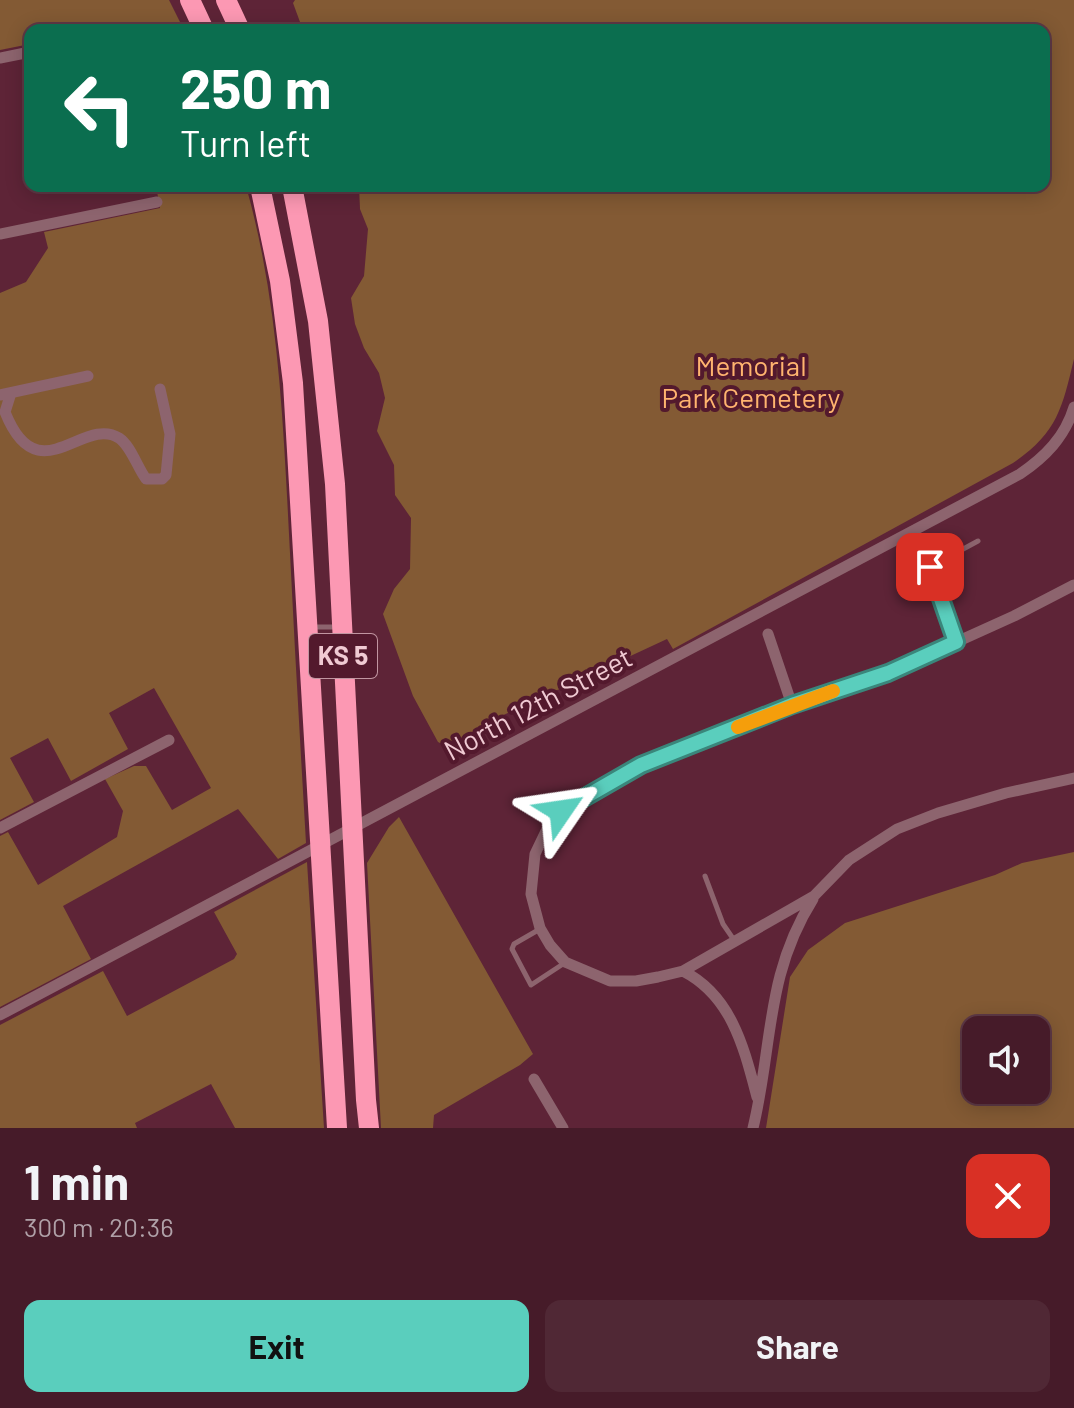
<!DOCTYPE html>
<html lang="en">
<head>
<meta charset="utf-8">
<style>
	:root { --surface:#461b29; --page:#502835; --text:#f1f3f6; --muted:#b0a1a8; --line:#5e3946; --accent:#5acebd }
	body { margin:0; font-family:Barlow,sans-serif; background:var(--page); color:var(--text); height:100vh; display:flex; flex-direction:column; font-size:30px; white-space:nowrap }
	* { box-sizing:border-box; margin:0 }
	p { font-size:26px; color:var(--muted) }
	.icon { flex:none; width:44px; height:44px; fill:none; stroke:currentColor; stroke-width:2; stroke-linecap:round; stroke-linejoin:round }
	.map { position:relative; height:1128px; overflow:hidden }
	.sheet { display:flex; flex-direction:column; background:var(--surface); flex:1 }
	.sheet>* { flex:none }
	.top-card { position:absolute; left:24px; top:24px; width:1026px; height:168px; border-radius:16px; box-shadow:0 4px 20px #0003,0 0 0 2px var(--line); background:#0b6e4f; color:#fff; overflow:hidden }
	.controls { position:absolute; left:962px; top:1016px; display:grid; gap:16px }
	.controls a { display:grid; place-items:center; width:88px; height:88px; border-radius:16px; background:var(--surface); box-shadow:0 4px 20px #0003,0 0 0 2px var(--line); font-size:40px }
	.pin { position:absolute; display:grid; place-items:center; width:68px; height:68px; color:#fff; margin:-34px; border-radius:16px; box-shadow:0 4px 12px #0006 }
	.me { position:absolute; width:88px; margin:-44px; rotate:58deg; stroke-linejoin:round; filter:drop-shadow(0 0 6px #0008) }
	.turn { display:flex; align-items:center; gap:28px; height:168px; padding:0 24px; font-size:36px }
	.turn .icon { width:104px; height:104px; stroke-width:2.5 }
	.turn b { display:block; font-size:56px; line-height:68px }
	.round { display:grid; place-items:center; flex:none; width:84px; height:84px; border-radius:16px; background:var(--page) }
	.summary { display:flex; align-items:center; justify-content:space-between; height:136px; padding:0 24px }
	h1 { font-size:48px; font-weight:700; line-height:60px }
	.cta { display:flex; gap:16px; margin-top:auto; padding:16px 24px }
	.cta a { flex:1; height:92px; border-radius:16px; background:var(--accent); color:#111; font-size:32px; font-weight:700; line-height:92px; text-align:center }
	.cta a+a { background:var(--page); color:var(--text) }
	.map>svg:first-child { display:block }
	.green { fill:#835a34; fill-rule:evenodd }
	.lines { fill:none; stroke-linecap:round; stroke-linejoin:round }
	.lane { stroke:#8d646e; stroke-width:5 }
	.street { stroke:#8d646e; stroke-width:11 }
	.highway { stroke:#fc98b3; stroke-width:20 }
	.route-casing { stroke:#3a867b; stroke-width:20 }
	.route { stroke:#5acebd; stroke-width:14 }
	.slow { stroke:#f59e0b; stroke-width:14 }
	.labels { text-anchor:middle; stroke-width:8; stroke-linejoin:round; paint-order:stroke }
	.shield { fill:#53192d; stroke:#c195a1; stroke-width:2 }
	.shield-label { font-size:26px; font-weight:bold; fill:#f0cad3 }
	.park-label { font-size:28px; fill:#ffb46f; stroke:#53192d }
	.street-label { font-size:28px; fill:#f0cad3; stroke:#53192d }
</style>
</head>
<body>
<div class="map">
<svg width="1074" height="1128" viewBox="0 0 1074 1128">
	<rect width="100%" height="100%" fill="#5e2437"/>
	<path class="green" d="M0,0H169L184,30H30V44L0,50Z
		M295,0H1074V359C1062,409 1057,433 1013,463L673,649L667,639L497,718L471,739L452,749L438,742L413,696L383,614L394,589L410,569L411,518L395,495L394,465L377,431L385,398L379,373L364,348L355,324L351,298L364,276L368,229L360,209L359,186H1044V30H316L300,22L293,3Z
		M156,186H246C278,299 283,418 289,534C294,637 300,740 306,843L278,859L238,809L63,906L91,959L0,1007V836L8,832L38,885L117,837L123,811L105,779L134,766H146L172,810L211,788L154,688L109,713L128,749L71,781L48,738L10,758L34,802L0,820V293L26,282L48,248L44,232L160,208Z
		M399,817L533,1054L520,1065L434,1115L433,1128H381L367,863L389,827Z
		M1074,852V1128H766L790,977L808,950L845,923L995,875L1022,863ZM976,1030H1036V1090H976Z
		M307,862L324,1128H235L211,1084L135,1123L137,1128H0V1025L103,971L127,1016L234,959L237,954L214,912Z"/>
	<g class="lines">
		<path class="lane" d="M311,627H337
			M955,641L930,567L978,541
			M705,876L723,924L734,940
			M540,929L514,944L512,949L531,985L563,964"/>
		<path class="street" d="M0,58L30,52
			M0,234L157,202
			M11,393L5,412C38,495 83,415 119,438C131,446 137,467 146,479H162L166,475L170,434L160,389
			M0,395L88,376
			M1074,585L1014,616L888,673L792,705L641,765L589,793L561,811L546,831L535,854L531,894L540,928L550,945L565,962L610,981H636L658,977L683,971L814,896L849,860L897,829L938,813L1006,793L1074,778
			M768,634L792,705
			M0,828L169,740
			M683,971C732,996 744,1048 757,1097
			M0,1015L1020,474C1045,457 1065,437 1074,407
			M534,1079L563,1128
			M753,1128C773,1046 765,975 813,899"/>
		<path class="highway" d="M190,0L204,30
			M226,0L240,30
			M260,186L280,281L293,383L337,1128
			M292,186L318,321L335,484L366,1100L369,1128"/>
	</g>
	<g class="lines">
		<g class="route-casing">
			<path id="route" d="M561,811L641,765L792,705L888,673L956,642L930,567"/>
		</g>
		<use href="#route" class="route"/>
		<path class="slow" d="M738,727L833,691"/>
	</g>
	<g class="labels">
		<rect class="shield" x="309" y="634" width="68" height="44" rx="6"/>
		<g class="shield-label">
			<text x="343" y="665">KS 5</text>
		</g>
		<g class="park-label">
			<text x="751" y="376">Memorial<tspan x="751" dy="32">Park Cemetery</tspan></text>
		</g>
		<g class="street-label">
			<text transform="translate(538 704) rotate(-28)" y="10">North 12th Street</text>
		</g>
	</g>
</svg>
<div class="controls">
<a><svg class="icon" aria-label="sound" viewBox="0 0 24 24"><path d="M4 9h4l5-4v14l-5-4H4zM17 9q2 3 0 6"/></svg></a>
</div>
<div class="pin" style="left:930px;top:567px;background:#d93025"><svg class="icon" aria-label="arrive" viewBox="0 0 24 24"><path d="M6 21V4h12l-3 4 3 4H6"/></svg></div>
<svg class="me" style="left:561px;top:811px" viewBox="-20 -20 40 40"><path d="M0-17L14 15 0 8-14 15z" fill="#5acebd" stroke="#fff" stroke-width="4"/></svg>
<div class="top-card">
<div class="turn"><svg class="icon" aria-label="left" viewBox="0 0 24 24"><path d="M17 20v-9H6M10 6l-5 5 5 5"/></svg><div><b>250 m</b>Turn left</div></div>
</div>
</div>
<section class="sheet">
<div class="summary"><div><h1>1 min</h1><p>300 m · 20:36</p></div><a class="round" style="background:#d93025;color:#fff"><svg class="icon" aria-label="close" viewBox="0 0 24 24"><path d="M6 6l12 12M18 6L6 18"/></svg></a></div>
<div class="cta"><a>Exit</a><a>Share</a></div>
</section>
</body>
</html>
